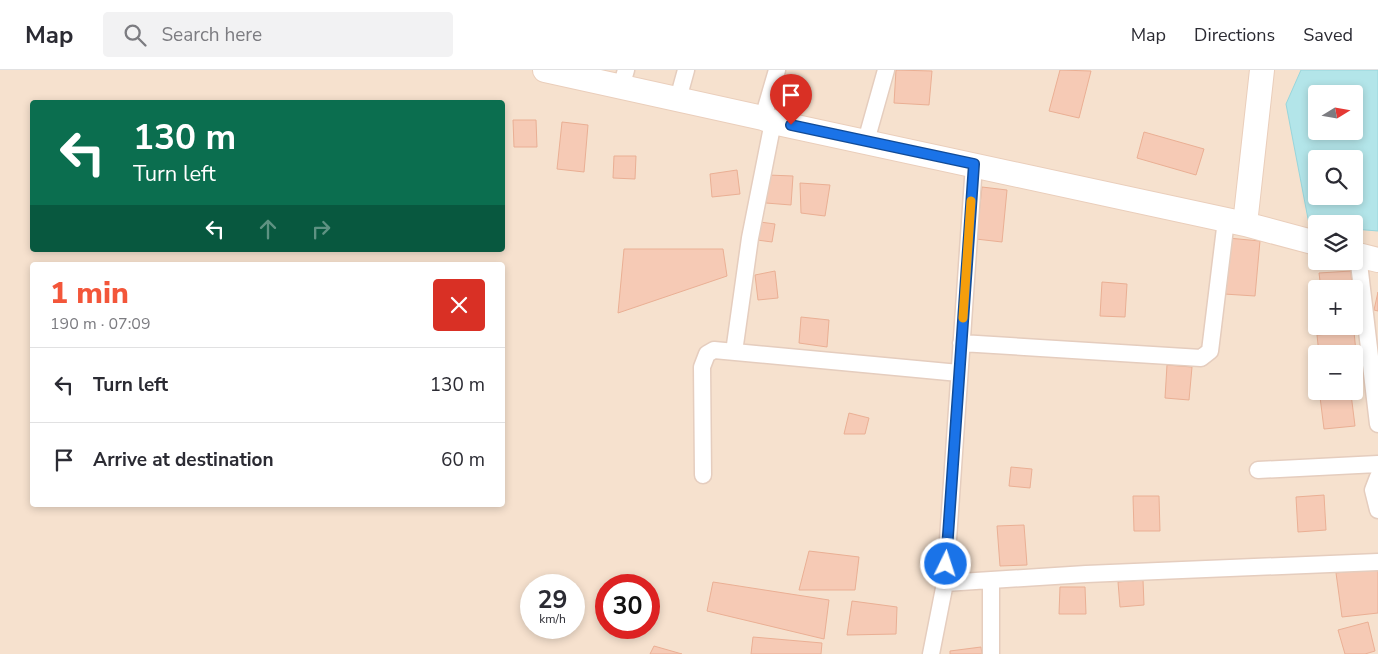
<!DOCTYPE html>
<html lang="en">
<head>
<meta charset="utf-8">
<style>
	:root { --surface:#fff; --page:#f2f2f3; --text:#2b2b33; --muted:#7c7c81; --line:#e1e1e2; --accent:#f3563a }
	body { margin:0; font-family:"Nunito Sans",sans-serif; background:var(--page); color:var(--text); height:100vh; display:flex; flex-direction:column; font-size:19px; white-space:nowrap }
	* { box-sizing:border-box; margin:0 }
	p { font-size:16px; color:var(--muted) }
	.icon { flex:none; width:28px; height:28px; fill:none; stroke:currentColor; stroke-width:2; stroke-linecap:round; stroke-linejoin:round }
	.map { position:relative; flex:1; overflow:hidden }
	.sheet { position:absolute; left:30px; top:192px; width:475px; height:245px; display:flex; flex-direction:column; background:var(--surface); border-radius:5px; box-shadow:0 2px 8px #0003 }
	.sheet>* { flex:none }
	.top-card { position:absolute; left:30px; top:30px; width:475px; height:152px; border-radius:5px; box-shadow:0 2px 8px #0003; background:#0b6e4f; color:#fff; overflow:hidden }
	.needle { width:32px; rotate:79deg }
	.buttons { position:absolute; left:1308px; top:15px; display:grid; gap:10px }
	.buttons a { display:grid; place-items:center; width:55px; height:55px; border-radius:5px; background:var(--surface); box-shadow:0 2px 8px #0003; font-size:25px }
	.speed { position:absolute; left:520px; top:504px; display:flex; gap:10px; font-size:25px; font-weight:700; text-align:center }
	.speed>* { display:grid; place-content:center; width:65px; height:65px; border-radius:50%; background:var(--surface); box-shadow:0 2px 8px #0003; line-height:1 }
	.speed small { font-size:12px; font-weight:400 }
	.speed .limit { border:8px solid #d22; background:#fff; color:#111 }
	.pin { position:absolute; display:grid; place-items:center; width:42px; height:42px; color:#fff; margin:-51px -21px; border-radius:50% 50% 50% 0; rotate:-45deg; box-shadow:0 0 5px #0007 }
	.pin .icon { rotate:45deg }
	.me { position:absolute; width:55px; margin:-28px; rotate:4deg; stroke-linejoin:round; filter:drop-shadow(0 0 4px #0008) }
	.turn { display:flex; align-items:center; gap:18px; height:105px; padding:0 20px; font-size:22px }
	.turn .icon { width:65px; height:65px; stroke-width:2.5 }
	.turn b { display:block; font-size:35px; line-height:42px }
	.lanes { display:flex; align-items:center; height:48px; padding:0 20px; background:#0003; justify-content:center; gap:25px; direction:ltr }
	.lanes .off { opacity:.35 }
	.round { display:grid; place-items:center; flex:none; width:52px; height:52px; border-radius:5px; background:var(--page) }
	.head { display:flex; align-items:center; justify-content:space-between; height:85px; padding:0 20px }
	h1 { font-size:30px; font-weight:800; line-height:38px; color:var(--accent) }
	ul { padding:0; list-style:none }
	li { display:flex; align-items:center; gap:15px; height:75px; padding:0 20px; border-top:1px solid var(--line) }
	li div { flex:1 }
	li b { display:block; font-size:19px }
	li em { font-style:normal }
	header { display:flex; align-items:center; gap:30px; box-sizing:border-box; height:70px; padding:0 25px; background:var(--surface); border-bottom:1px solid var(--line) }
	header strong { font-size:24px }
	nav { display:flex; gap:28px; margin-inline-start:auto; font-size:18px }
	.search { width:350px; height:45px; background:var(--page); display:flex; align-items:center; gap:12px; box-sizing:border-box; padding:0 18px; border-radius:5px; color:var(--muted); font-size:19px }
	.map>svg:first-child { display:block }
	.residential { fill:#f6e1ce; fill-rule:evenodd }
	.water { fill:#b3e5e9; stroke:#98d6dc; fill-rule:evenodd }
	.building { fill:#f6cab5; stroke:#eaaf94 }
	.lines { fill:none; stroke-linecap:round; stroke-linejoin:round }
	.minor-casing { stroke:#e5cdbe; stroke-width:19 }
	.secondary-casing { stroke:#eacebb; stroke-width:26 }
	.minor { stroke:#fff; stroke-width:16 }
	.secondary { stroke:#fff; stroke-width:24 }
	.route-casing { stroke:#114b97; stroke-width:12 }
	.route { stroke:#1a73e8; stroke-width:9 }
	.slow { stroke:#f59e0b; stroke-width:9 }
</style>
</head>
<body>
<header>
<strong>Map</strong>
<div class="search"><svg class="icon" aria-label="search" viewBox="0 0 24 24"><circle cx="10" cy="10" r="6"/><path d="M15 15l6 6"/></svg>Search here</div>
<nav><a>Map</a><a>Directions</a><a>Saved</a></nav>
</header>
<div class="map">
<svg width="1378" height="584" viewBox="0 0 1378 584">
	<rect width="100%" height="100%" fill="#fef0e0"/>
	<path class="residential" d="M0,0H1378V584H0ZM1316,24H1354V61H1316ZM32,32H502V180H32ZM1316,89H1354V126H1316ZM1316,154H1354V191H1316ZM32,195H502V435H32ZM1316,219H1354V256H1316ZM1316,284H1354V321H1316ZM531,515H574V558H531ZM606,515H649V558H606Z"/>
	<path class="water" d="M1301,0H1378V161L1354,159V154H1309L1286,34ZM1316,24H1354V61H1316ZM1316,89H1354V126H1316Z"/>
	<path class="building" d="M896,0L932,1L929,35L894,33Z
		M1060,0L1091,1L1079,48L1049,41Z
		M513,50H536L537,77H514Z
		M562,52L588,55L584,102L557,99Z
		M1144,62L1204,79L1196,105L1137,88Z
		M614,86H636L635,109L613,108Z
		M737,100L740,124L712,127L710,104Z
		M768,105L793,106L791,135L766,133Z
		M800,113L830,115L825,146L801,143Z
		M982,117L1007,120L1002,172L976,169Z
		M760,152L775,154L772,172L757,170Z
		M1228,168L1260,171L1255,226L1224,224Z
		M624,179H723L727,206L618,243Z
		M775,201L778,228L758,230L755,205Z
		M1351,201L1352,219H1321L1319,203Z
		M1102,212L1127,214L1125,247L1100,246Z
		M1378,222V241L1374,240Z
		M801,247L829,250L827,277L799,273Z
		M1354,262L1358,302L1354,303V284H1319L1317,265Z
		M1167,295L1192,297L1189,330L1165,328Z
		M1351,324L1355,356L1324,359L1320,327Z
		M849,343L869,348L865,364H844Z
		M1011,397L1032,399L1030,418L1009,416Z
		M1324,425L1326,460L1298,462L1296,427Z
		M1133,426H1159L1160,461H1134Z
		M1024,455L1027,495L1000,496L997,456Z
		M809,481L859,487L855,520H799Z
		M1378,498V543L1342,547L1336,503Z
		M1143,510L1144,535L1120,537L1118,512Z
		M713,512L829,530L824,569L707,541Z
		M1060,517H1085L1086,544H1059Z
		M852,531L897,537L896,564L847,565Z
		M1368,552L1375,581L1365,584H1345L1338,560Z
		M753,567L822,573L821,584H751Z
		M654,576L682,584H650Z
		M981,577L982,584H950V581Z"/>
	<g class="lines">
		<g class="minor-casing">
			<path id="minor" d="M621,17L626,0
				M678,29L686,0
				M763,48L777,0
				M866,71L886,0
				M1358,185L1378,354
				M961,273L1201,288L1210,281L1226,150
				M734,282L750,168L773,52
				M1258,400L1378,394
				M703,405L702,297L707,284L714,280L959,303
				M1378,407L1373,420L1378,440
				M945,513L1086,504L1378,492
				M931,584L945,513L974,94
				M991,584V510"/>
		</g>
		<g class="secondary-casing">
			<path id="secondary" d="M545,0L763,48L773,52L1245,154L1316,173
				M1245,154L1262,0
				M1354,184L1378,190"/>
		</g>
		<use href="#minor" class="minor"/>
		<use href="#secondary" class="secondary"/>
	</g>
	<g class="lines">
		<g class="route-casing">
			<path id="route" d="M791,55L974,94L946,494"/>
		</g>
		<use href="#route" class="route"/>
		<path class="slow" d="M963,248L971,131"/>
	</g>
</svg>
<div class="buttons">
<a><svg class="needle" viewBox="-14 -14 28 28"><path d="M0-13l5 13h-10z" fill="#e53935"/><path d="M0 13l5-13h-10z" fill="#7c7c81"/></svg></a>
<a><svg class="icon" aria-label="search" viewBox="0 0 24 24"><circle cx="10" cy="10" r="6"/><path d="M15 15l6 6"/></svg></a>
<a><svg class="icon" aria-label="layers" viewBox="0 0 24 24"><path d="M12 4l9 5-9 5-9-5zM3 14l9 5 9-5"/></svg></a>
<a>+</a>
<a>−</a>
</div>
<div class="speed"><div>29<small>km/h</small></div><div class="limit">30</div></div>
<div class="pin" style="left:791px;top:55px;background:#d93025"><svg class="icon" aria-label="arrive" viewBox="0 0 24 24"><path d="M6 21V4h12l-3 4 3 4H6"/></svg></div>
<svg class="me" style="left:946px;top:494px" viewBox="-20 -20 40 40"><circle r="17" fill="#1a73e8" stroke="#fff" stroke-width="3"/><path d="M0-11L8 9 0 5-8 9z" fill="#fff"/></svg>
<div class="top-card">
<div class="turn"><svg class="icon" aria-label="left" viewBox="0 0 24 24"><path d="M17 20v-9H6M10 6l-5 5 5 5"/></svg><div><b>130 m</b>Turn left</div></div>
<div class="lanes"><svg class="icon" aria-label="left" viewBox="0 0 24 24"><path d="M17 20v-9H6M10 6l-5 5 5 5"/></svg><svg class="icon off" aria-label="ahead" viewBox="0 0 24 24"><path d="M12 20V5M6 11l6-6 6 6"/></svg><svg class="icon off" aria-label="right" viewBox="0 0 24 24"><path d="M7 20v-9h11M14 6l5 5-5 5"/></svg></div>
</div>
<section class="sheet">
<div class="head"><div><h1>1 min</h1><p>190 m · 07:09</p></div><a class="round" style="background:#d93025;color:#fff"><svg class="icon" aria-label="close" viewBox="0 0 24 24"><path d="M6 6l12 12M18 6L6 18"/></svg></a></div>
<ul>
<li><svg class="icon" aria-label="left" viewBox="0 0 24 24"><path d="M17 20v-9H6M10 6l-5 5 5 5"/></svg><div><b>Turn left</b></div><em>130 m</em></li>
<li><svg class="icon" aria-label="arrive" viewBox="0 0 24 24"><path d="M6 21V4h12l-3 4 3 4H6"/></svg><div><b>Arrive at destination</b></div><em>60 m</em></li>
</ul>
</section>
</div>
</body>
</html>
